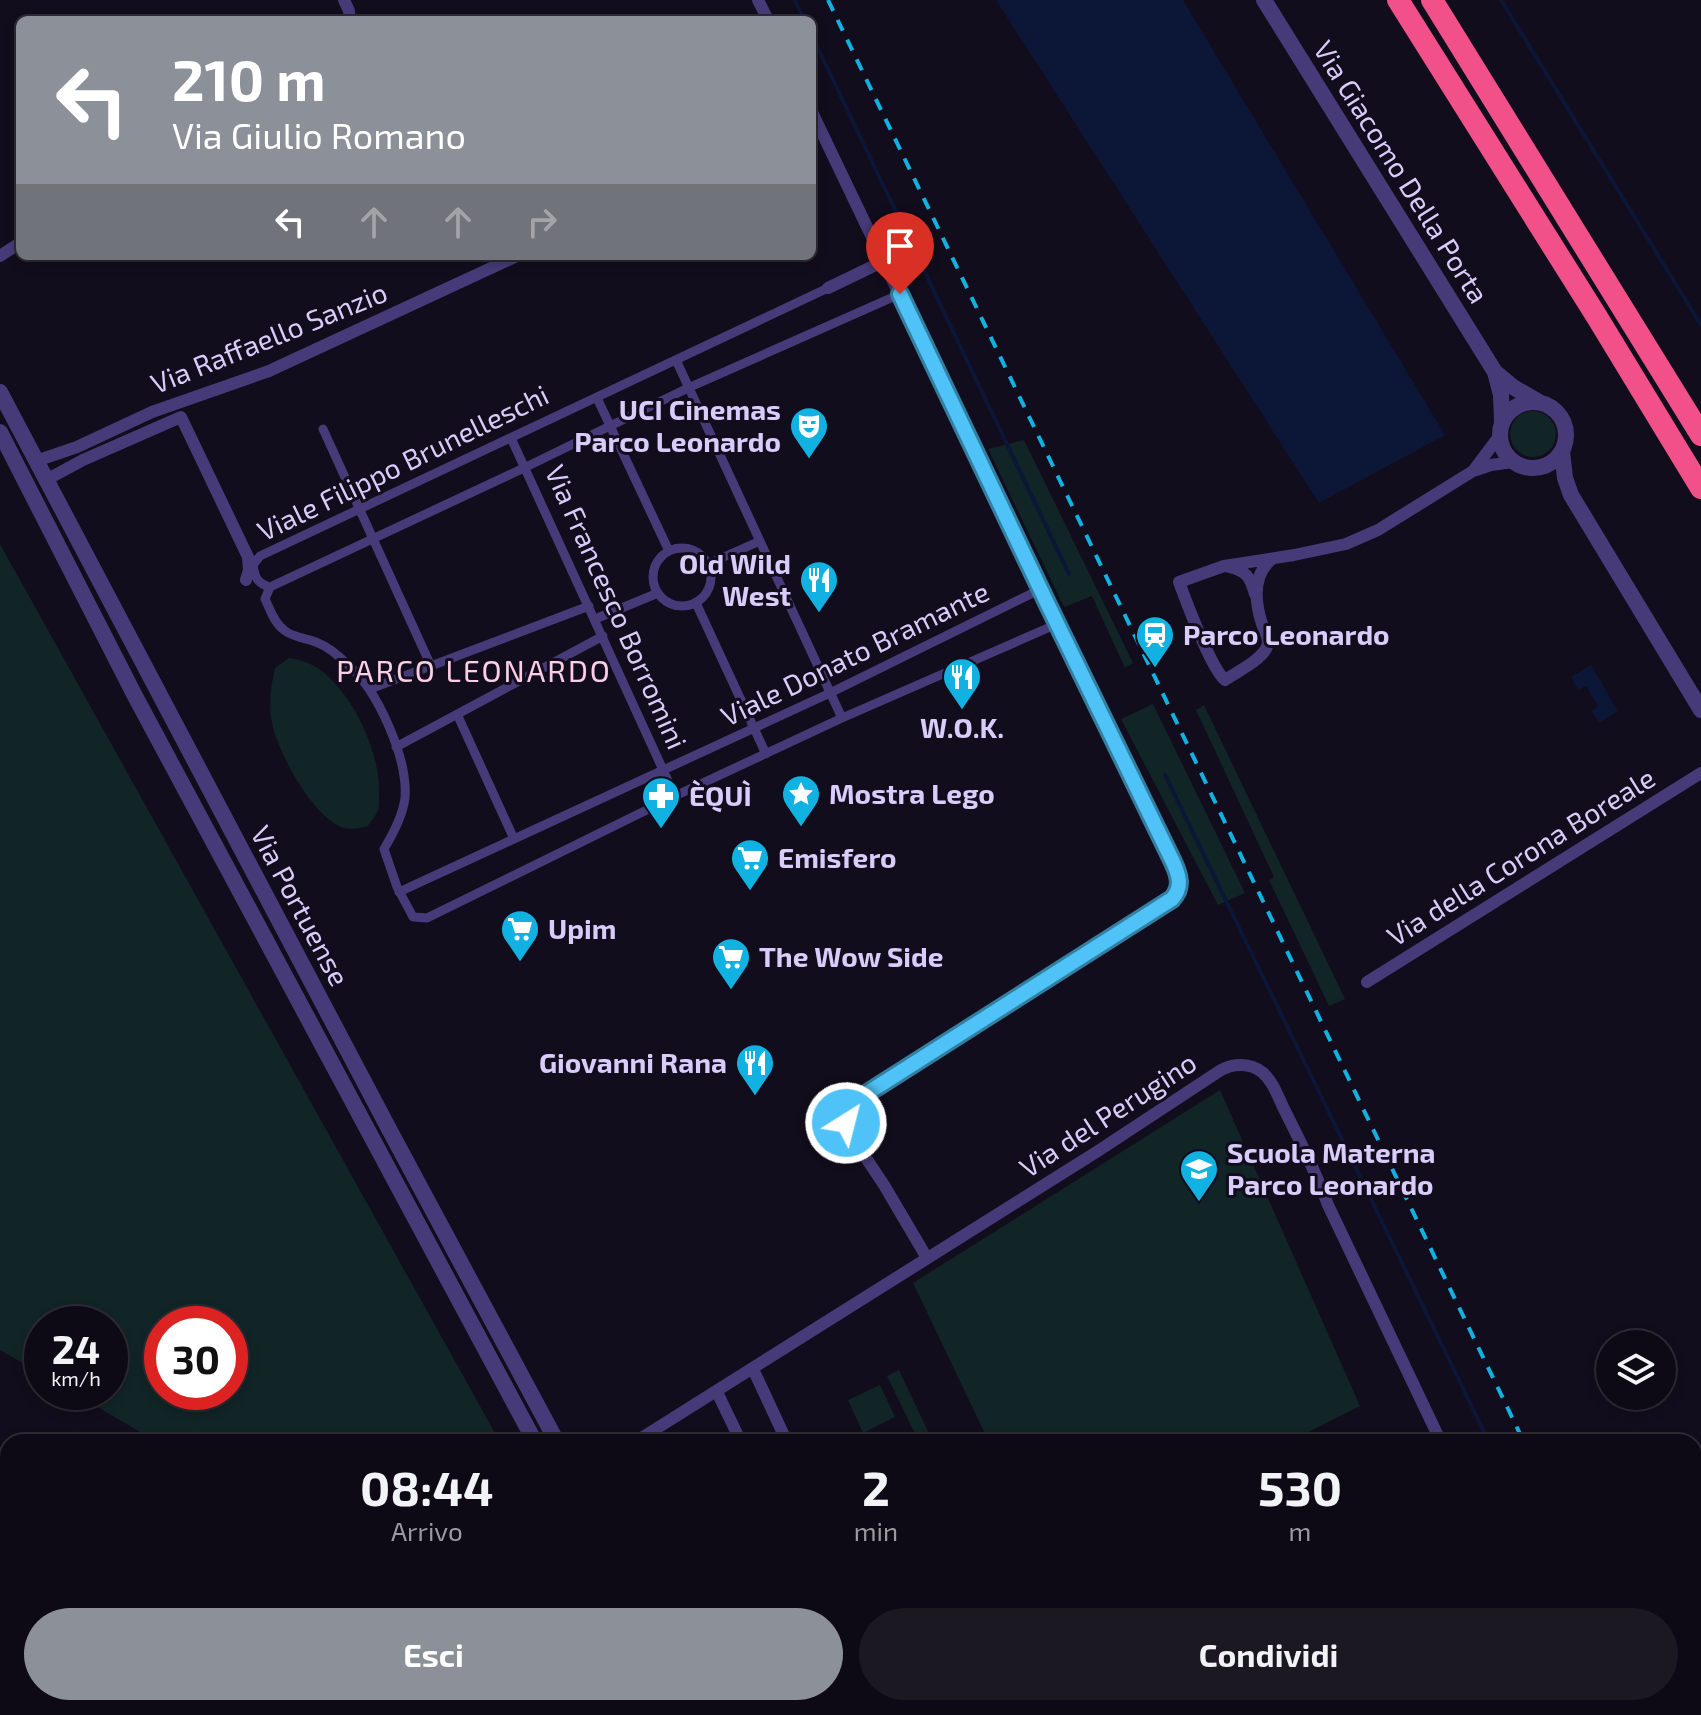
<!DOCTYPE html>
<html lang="it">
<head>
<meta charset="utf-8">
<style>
	:root { --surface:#0e0a15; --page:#1c1822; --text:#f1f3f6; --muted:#9b9aa0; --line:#2e2b34; --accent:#8c9099 }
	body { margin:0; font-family:"Exo 2",sans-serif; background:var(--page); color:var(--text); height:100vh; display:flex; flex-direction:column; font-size:30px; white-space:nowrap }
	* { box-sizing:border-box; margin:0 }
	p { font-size:26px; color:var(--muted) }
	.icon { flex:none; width:44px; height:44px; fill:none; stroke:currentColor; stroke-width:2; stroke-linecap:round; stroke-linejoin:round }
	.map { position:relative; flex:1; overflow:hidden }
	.side { position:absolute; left:0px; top:1434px; width:1702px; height:282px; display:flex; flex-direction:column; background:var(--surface); border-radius:24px 24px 0 0; box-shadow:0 4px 12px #0003,0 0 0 2px var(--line) }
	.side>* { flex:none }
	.banner { position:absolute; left:16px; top:16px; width:800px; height:244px; border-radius:12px; box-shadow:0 4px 12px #0003,0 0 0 2px var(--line); background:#8c9099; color:#fff; overflow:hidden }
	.controls { position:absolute; left:1596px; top:1330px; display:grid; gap:16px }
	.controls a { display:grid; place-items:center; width:80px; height:80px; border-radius:50%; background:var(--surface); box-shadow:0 4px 12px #0003,0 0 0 2px var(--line); font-size:40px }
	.speed { position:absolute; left:24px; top:1306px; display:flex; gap:16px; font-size:40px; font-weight:700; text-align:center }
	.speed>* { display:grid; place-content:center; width:104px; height:104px; border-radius:50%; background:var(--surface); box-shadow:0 4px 12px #0003,0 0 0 2px var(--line); line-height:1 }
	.speed small { font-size:20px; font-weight:400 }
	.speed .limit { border:12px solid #d22; background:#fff; color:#111 }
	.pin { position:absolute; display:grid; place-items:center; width:68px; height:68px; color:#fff; margin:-82px -34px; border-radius:50% 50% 50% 0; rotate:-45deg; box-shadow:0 0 8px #0007 }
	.pin .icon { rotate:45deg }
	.me { position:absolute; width:88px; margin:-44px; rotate:36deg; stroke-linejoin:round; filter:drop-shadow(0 0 6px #0008) }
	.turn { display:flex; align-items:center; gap:28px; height:168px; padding:0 24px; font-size:36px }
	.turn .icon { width:104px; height:104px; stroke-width:2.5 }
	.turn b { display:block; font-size:56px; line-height:68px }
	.lanes { display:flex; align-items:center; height:76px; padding:0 24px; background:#0003; justify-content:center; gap:40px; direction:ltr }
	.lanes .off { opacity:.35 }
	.eta { display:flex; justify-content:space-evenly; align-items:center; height:136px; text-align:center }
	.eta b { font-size:48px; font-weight:700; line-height:56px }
	.cta { display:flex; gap:16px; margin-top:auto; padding:16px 24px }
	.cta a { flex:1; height:92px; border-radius:48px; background:var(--accent); color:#fff; font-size:32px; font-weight:700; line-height:92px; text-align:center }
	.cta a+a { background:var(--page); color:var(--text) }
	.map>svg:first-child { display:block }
	.green { fill:#112426; fill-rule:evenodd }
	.water { fill:#0c1636 }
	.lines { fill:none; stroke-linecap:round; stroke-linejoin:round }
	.stream { stroke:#0c1636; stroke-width:4 }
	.pedestrian { stroke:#463b78; stroke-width:9 }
	.minor { stroke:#463b78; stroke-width:12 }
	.tertiary { stroke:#463b78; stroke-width:16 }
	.motorway { stroke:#f25089; stroke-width:22 }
	.rail { stroke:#11b2e2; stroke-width:4; stroke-dasharray:12 10; stroke-linecap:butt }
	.route-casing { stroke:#337fa1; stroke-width:20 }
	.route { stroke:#4fc3f7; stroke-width:14 }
	.labels { text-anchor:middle; stroke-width:6; stroke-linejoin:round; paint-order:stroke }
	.street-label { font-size:28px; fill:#d8ccfb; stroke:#120d1c }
	.poi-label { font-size:28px; font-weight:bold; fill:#d8ccfb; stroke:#120d1c; text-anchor:start }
	.neighbourhood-label { font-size:30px; letter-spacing:2px; fill:#fbcee5; stroke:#120d1c }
</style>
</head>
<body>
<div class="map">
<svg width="1701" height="1715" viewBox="0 0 1701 1715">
	<rect width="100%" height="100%" fill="#120d1c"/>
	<path class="green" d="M1510 434a23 23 0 1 1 46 0a23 23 0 1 1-46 0Z
		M1024,440L1133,663L1125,668L1092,596L1064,607L988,449Z
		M0,544L500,1442H157L72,1392H110V1324H42V1374L0,1350ZM162,1324H230V1392H162Z
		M289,658C302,660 312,663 323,672C354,697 380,752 379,792C379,798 380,805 378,810C376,816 371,821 368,826C360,828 351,830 344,828C313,818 278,753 272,723C268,704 271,686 275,668Z
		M1153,704L1245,893L1218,905L1121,719Z
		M1204,705L1345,999L1329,1006L1269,880L1274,877L1196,710Z
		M1220,1090L1360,1406L1288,1442H989L913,1283Z
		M899,1370L933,1442H919L887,1376Z
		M880,1385L895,1417L863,1433L848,1400Z
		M1701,1595V1715H1678L1675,1708H1694V1598Z
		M442,1708H651L655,1715H446Z
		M927,1708H1324L1308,1715H930Z"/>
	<path class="water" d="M996,0H1183L1445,435L1319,503Z
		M1591,665L1618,711L1599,723L1592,711L1598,706L1586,686L1578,690L1571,677Z
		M0,1524L8,1528V1708H231L237,1715H0Z"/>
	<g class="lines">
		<path class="stream" d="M795,0L804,20
			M1501,0L1701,325
			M812,36L1069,574
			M1165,775L1489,1442
			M1618,1708L1622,1715"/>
		<path class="pedestrian" d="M676,360L842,718
			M597,398L669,551
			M323,429L431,666
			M511,438L675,796
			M653 577a29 29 0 1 1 58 0a29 29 0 1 1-58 0Z
			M708,564L760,541
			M270,587L265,599C270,609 274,623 284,630C293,638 308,638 318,643C329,647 340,657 348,665C378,690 408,759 405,798C403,815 393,834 384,849L397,887L413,917L427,918L675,796L842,718L1057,624
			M270,587L526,467L688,388L900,294
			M270,587C257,583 255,578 253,565L260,556L828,288
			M696,603L766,754
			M595,619L658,593
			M370,689L589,606
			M457,714L514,839
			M396,747L603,636
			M399,892L830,693L1041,589"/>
		<path class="minor" d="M344,0L349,11L350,20
			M758,0L768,20
			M812,112L1057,624L1173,862C1180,875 1182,887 1172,899L850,1105L846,1119L848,1131L884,1185L927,1258
			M0,256L20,243
			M828,288L884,261
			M36,461L77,447L152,412L269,371L517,256
			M1473,471L1500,435
			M46,480L83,460L181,417L248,557L249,570L246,580
			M1272,559C1252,575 1255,602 1262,624C1265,633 1271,640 1266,649C1258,662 1238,671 1225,680C1212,670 1186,601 1179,582L1224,566L1294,555L1346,544L1378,530L1473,471L1491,465L1513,462
			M1229,567C1247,571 1250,577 1255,594
			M1367,982L1701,773
			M753,1369L787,1442
			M717,1392L741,1442
			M635,1442L1098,1151L1221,1070C1234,1063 1250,1063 1262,1072C1273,1081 1278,1097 1284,1109C1300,1141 1316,1172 1328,1205L1441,1442
			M866,1708L870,1715
			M911,1708L914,1715
			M1562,1708L1563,1715"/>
		<path class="tertiary" d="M1264,0L1495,372L1501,395L1502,422
			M1495,372L1513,387L1539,402
			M0,392L389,1129L557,1442
			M1500 435a33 33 0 1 1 66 0a33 33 0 1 1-66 0Z
			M0,432L135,696L535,1442
			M1562,451L1565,478L1571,495L1701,710
			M1694,1552L1701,1549
			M1694,1582L1701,1579
			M678,1708L682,1715
			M702,1708L706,1715
			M1329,1715L1345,1708
			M1390,1715L1406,1708"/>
		<path class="motorway" d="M1398,0L1597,317L1701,488
			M1432,0L1701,435"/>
		<path class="rail" d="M828,0L1524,1442
			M1662,1708L1666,1715"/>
	</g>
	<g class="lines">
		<g class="route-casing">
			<path id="route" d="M846,1123L848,1111L855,1101L1172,899C1183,887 1179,875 1173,862L1049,607L900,294"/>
		</g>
		<use href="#route" class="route"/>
	</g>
	<defs>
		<g id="theatre-pin" transform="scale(2)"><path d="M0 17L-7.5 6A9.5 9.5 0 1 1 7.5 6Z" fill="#11b2e2" stroke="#120d1c"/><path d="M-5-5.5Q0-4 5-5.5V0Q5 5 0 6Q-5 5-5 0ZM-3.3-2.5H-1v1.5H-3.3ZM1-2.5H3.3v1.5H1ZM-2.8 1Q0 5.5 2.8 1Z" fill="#fff"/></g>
		<g id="restaurant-pin" transform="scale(2)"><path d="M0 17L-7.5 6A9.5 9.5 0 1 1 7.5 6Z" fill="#11b2e2" stroke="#120d1c"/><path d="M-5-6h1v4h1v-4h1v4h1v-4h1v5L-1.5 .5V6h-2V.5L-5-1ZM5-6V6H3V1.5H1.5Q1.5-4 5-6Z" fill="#fff"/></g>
		<g id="station-pin" transform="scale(2)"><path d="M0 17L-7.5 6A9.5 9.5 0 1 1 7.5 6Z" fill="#11b2e2" stroke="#120d1c"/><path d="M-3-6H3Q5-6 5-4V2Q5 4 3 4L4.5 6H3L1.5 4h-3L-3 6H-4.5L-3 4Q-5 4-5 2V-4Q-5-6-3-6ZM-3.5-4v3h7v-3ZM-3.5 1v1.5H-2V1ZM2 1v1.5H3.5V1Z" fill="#fff"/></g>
		<g id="sight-pin" transform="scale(2)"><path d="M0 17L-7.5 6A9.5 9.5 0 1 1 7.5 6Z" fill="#11b2e2" stroke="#120d1c"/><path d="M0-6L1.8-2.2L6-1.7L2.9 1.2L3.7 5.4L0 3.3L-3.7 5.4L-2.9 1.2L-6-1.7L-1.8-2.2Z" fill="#fff"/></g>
		<g id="pharmacy-pin" transform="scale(2)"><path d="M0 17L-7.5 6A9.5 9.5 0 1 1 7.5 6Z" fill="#11b2e2" stroke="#120d1c"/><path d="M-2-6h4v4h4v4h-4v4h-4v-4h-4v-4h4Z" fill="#fff"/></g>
		<g id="supermarket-pin" transform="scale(2)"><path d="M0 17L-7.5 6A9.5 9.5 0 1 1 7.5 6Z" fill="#11b2e2" stroke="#120d1c"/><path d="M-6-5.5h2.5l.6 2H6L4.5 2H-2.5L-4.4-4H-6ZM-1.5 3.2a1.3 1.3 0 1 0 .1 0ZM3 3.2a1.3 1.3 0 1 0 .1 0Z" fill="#fff"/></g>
		<g id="school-pin" transform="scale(2)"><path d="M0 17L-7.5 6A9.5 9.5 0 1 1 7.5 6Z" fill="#11b2e2" stroke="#120d1c"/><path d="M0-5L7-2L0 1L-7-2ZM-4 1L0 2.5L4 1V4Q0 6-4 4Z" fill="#fff"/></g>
	</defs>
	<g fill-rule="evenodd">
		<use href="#theatre-pin" x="809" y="426"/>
		<use href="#restaurant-pin" x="819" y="580"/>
		<use href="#station-pin" x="1155" y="635"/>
		<use href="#restaurant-pin" x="962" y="677"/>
		<use href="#sight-pin" x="801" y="794"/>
		<use href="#pharmacy-pin" x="661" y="796"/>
		<use href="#supermarket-pin" x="750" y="858"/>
		<use href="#supermarket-pin" x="520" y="929"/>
		<use href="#supermarket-pin" x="731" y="957"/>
		<use href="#restaurant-pin" x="755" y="1063"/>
		<use href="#school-pin" x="1199" y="1169"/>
	</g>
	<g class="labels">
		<g class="street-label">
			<text transform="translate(1401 172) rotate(58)" y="10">Via Giacomo Della Porta</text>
			<text transform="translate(269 338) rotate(-22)" y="10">Via Raffaello Sanzio</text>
			<text transform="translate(403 463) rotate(-26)" y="10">Viale Filippo Brunelleschi</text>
			<text transform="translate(616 607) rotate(66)" y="10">Via Francesco Borromini</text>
			<text transform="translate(855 654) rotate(-26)" y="10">Viale Donato Bramante</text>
			<text transform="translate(1521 857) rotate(-32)" y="10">Via della Corona Boreale</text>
			<text transform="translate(300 906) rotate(62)" y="10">Via Portuense</text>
			<text transform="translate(1108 1115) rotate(-33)" y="10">Via del Perugino</text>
		</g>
		<g class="poi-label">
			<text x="781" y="420" text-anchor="end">UCI Cinemas<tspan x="781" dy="32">Parco Leonardo</tspan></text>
			<text x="791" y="574" text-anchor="end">Old Wild<tspan x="791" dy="32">West</tspan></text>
			<text x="1183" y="645">Parco Leonardo</text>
			<text x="962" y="738" text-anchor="middle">W.O.K.</text>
			<text x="829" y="804">Mostra Lego</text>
			<text x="689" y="806">ÈQUÌ</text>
			<text x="778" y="868">Emisfero</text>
			<text x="548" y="939">Upim</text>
			<text x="759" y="967">The Wow Side</text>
			<text x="727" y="1073" text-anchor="end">Giovanni Rana</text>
			<text x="1227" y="1163">Scuola Materna<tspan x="1227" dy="32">Parco Leonardo</tspan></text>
		</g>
		<g class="neighbourhood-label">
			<text x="474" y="682">PARCO LEONARDO</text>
		</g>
	</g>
</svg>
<div class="controls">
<a><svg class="icon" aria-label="layers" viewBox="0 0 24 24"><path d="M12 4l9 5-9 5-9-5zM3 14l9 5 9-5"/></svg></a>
</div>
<div class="speed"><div>24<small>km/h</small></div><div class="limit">30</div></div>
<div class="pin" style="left:900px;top:294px;background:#d93025"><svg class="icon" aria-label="arrive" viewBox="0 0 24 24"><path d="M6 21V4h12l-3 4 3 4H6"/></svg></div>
<svg class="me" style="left:846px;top:1123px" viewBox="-20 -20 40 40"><circle r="17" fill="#4fc3f7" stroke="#fff" stroke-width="3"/><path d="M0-11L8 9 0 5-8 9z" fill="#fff"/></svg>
<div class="banner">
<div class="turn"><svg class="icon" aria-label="left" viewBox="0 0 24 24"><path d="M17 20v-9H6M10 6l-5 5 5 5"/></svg><div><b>210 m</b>Via Giulio Romano</div></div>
<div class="lanes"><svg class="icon" aria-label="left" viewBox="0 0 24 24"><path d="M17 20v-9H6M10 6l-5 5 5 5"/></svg><svg class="icon off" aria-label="ahead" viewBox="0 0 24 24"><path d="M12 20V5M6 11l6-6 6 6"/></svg><svg class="icon off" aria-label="ahead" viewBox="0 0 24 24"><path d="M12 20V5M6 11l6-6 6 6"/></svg><svg class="icon off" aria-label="right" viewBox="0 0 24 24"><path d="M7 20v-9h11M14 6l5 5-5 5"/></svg></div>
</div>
<section class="side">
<div class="eta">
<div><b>08:44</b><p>Arrivo</p></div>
<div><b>2</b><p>min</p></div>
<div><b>530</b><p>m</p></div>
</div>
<div class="cta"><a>Esci</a><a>Condividi</a></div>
</section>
</div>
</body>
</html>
